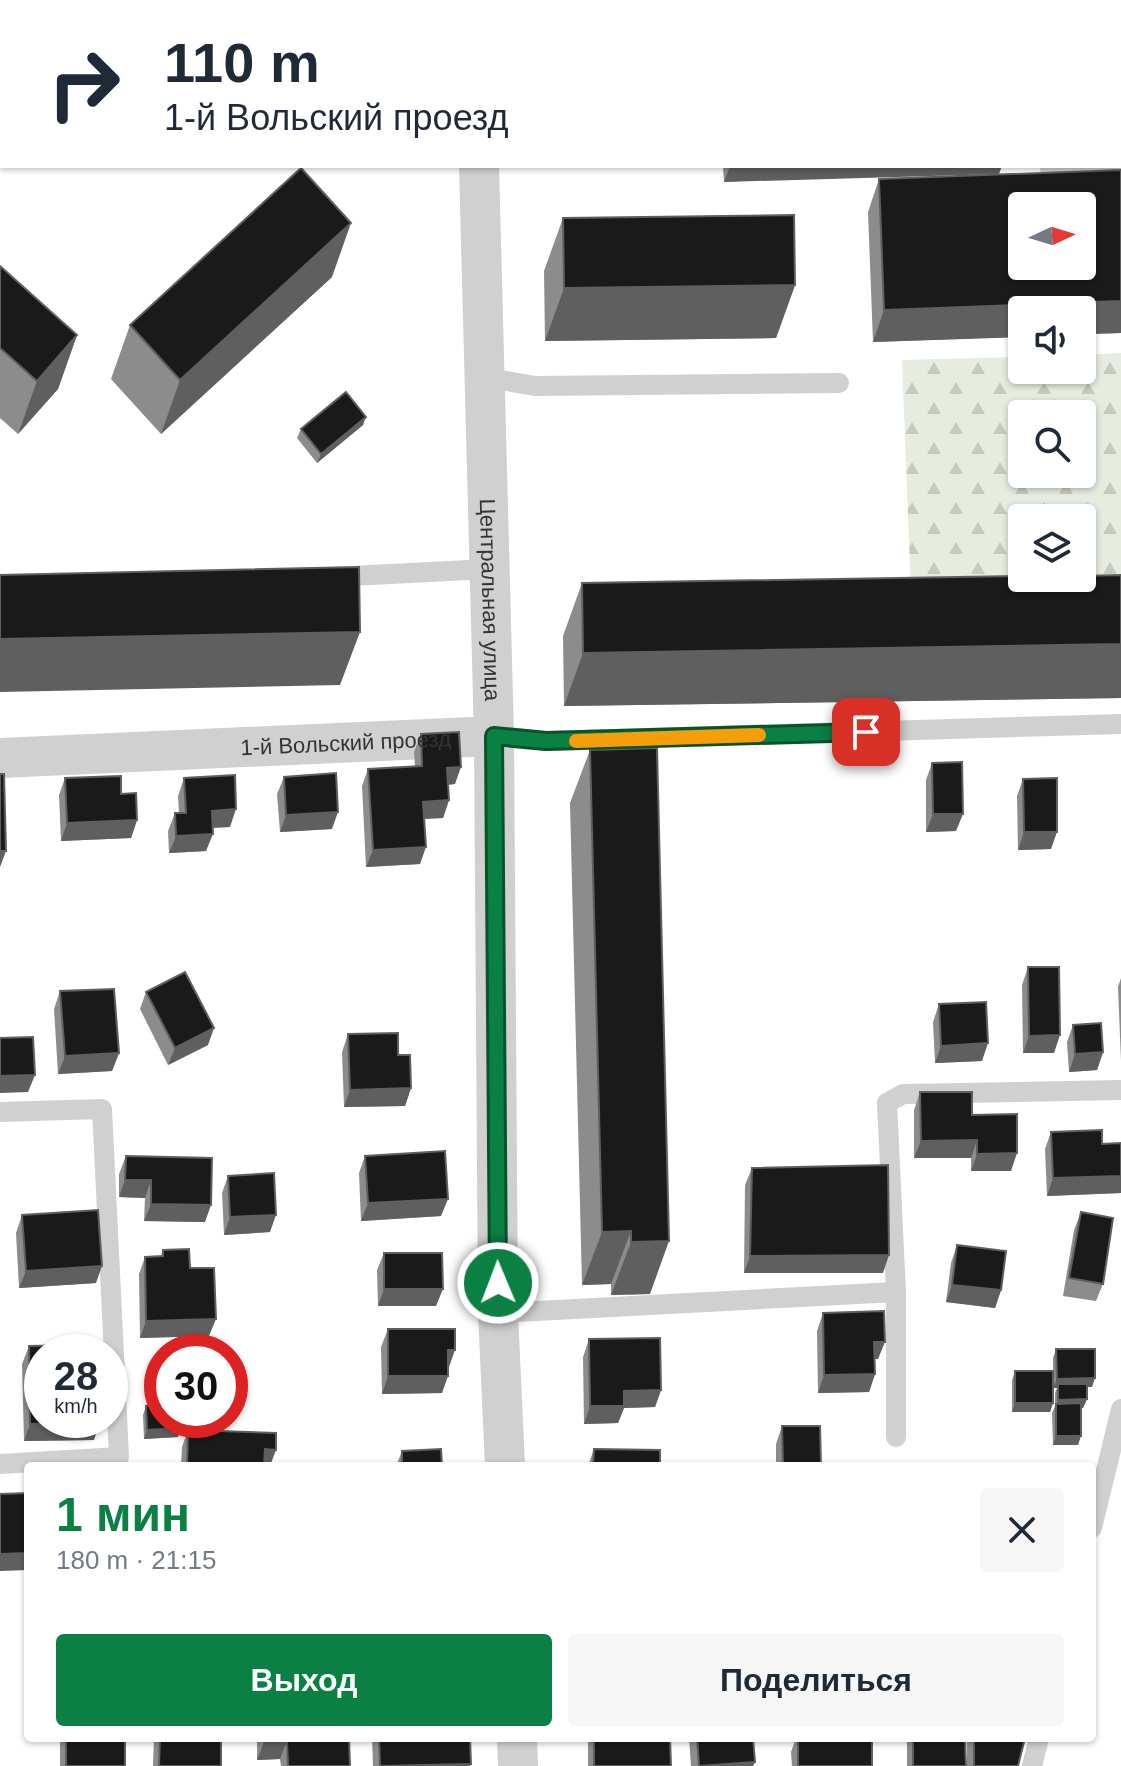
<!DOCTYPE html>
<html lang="ru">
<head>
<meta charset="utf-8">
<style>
	:root { --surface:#fff; --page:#f6f6f7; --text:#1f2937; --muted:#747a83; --accent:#0b8043 }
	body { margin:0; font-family:Helvetica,sans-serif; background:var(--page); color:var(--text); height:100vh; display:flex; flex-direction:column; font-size:30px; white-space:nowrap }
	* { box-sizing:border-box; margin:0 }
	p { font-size:26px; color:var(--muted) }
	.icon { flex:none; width:44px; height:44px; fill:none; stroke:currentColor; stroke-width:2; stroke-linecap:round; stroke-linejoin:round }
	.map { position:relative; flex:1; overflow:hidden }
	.sheet { position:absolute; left:24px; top:1462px; width:1072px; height:280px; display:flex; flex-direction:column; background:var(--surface); border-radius:8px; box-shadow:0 2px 6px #0004 }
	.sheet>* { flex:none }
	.hud { position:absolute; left:0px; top:0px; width:1122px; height:168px; box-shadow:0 2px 6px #0004; background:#fff; color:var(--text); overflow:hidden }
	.needle { width:52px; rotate:86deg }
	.controls { position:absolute; left:1008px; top:192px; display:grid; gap:16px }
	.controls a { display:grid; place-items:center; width:88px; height:88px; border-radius:8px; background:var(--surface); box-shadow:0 2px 6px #0004; font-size:40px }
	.speed { position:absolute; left:24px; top:1334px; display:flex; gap:16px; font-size:40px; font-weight:700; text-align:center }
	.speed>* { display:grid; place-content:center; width:104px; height:104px; border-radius:50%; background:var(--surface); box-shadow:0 2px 6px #0004; line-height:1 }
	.speed small { font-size:20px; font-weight:400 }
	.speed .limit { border:12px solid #d22; background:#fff; color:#111 }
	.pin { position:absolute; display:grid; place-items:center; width:68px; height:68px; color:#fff; margin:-34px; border-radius:16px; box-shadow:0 4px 12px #0006 }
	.me { position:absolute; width:88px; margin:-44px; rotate:359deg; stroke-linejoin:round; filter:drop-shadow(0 0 6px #0008) }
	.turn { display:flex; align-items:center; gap:28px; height:168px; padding:0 32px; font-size:36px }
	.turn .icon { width:104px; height:104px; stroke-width:2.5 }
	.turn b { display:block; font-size:56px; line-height:68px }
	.round { display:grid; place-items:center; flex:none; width:84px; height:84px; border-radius:8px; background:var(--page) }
	.summary { display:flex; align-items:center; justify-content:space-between; height:136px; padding:0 32px }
	h1 { font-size:48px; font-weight:800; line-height:60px; color:var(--accent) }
	.button { display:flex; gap:16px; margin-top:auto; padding:16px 32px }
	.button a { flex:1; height:92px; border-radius:8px; background:var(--accent); color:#fff; font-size:32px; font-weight:800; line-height:92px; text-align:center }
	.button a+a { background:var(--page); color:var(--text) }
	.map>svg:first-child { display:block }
	.forest { fill:url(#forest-firs); fill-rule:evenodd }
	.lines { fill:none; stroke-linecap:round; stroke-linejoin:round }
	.lane { stroke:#d0d0d0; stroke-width:20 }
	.street { stroke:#d0d0d0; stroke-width:40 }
	.wall { fill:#8c8c8c }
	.shaded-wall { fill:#5f5f5f }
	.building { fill:#1a1a1a; stroke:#5f5f5f; stroke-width:2; fill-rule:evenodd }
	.route-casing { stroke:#07532c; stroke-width:20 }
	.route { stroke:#0b8043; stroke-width:14 }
	.slow { stroke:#f59e0b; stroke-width:14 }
	.labels { text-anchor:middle; stroke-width:8; stroke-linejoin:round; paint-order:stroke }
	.street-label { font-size:22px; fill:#333; stroke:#fff }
</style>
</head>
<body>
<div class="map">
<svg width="1121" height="1766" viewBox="0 0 1121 1766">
	<defs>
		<pattern id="forest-firs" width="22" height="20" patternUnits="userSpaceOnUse" patternTransform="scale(2)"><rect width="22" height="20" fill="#e6ecdf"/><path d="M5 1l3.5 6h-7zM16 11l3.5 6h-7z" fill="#c6cbc0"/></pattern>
	</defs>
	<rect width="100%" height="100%" fill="#fff"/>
	<path class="forest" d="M1121,353V586L911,593L902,360L1022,357V370H1082V355ZM1022,414H1082V474H1022ZM1022,518H1082V578H1022Z"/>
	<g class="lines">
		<path class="lane" d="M1028,0V2
			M1120,63H1121
			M0,72H2
			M1050,166L1051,177L1121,174
			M483,377L535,386L839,383
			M331,577L489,569
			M494,736L546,741L1121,724
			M0,1112L102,1109L119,1457L0,1464
			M498,1313L896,1292
			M896,1437V1292L887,1103L903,1094L1121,1090
			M1092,1528L1121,1409
			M1032,1766L1039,1738"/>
		<g class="street">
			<path d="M475,0V2"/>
			<path id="s1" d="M479,166L494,736L498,1313L505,1466"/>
			<path id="s2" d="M0,758L494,736"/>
			<path d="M517,1738L518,1766"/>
		</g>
	</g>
	<path class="wall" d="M723,0H1016V2H723Z
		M1054,0H1121V34L1120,2H1054Z
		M723,166H1002L724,182Z
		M1121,170V333L873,342L868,212L879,179Z
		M563,218L795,285L776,338L545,341L544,271Z
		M0,266L77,335L58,389L18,434L0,418Z
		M332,277L161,434L111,379L130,325Z
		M363,425L317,463L297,438L301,429Z
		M1121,575V698L564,706L563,636L582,583Z
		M421,734L455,784L448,785L449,800L443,818L424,819L420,864L366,867L362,786L368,769L415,766L414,752Z
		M590,750L650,1294L611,1295V1284L582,1285L570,803Z
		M932,763L956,831L926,832V780Z
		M284,777L332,829L280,832L277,794Z
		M65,778L121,794L137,820L131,838L61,841L59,795Z
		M184,778L230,827L212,828L206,851L169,853L168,831L175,813H179L178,796Z
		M1023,779L1051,849L1018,850L1017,796Z
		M1028,967L1054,1053H1023L1022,985Z
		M1121,978V1061L1118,987Z
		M60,991L119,1053L112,1071L58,1074L54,1009Z
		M146,992L208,1045L168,1065L140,1009Z
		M939,1004L982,1061L935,1063L933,1022Z
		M1073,1025L1103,1052L1097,1070L1069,1072L1067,1042Z
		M348,1034L398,1055L411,1088L405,1106L344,1107L342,1052Z
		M920,1092L1011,1171H971V1158H914V1110Z
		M1051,1132L1102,1144L1121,1143V1193L1047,1196L1045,1149Z
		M126,1156L205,1222L144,1221L145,1198L119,1197V1174Z
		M365,1156L441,1216L361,1221L359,1173Z
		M752,1168L883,1273H744L745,1185Z
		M228,1176L270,1232L224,1235L222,1193Z
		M1081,1212L1103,1284L1096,1301L1063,1296L1074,1230Z
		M22,1215L96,1283L19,1288L16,1233Z
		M957,1245L1001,1290L995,1308L946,1302L951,1263Z
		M163,1250L209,1336L140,1338L139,1274L145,1257L161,1256Z
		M384,1253L436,1306H378L377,1270Z
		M823,1313L878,1359H875V1374L869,1392L818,1393L817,1331Z
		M388,1329L449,1367L442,1393L382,1394L381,1347Z
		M589,1339L661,1390L655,1407L624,1408L618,1423L584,1424L583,1357Z
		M29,1346L42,1352L94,1440L24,1441L22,1364Z
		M1056,1349L1092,1387H1087V1399L1083,1408H1081L1078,1445H1053L1052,1413L1055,1406V1393L1057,1388H1053V1358Z
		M162,1358V1420L178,1437L144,1439L143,1415L146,1406L161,1405L158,1368Z
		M1015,1371L1053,1403L1050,1412H1012V1380Z
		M782,1426L821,1466H776V1444Z
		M188,1430L270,1466H181L182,1447Z
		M594,1449L660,1466H588Z
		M402,1451L442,1466H396Z
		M61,1738H125V1766H60V1743Z
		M154,1738H221V1766H153Z
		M257,1738H349L350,1766H281L280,1759L257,1760Z
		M372,1738H470L471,1764L470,1766H373Z
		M588,1738H670L671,1766H588Z
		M689,1738H753V1766H691Z
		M796,1738H872V1766H792L791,1752Z
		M907,1738H965V1766H907Z
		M967,1738H1025L1018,1766H967Z"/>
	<path class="shaded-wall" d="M545,0H652L651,2H545Z
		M1066,0H1121V34L1120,2H1066Z
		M0,13H2V56H0Z
		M730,166H1002L999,174L724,182Z
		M351,223L332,277L161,434L180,380Z
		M795,285L776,338L545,341L564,288Z
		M1121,301V333L1082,334V310H1022V337L873,342L884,310Z
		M77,335L58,389L18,434L37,381Z
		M366,417L363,425L317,463L321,454Z
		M360,632L340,685L0,692V639Z
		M1121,644V698L564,706L583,653Z
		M461,767L455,784L441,785L447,768Z
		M449,800L443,818L417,819L423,802Z
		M236,809L230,827L205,828L212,811Z
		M338,812L332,829L280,832L286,815Z
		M933,814H963L956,831L926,832Z
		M137,820L131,838L61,841L67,823Z
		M1024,832H1057L1051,849L1018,850Z
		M213,834L206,851L169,853L176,836Z
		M426,847L420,864L366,867L373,850Z
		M0,851H6L0,867Z
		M214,1028L208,1045L168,1065L175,1048Z
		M1060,1035L1054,1053H1023L1029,1036Z
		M988,1043L982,1061L935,1063L941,1046Z
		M1103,1052L1097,1070L1069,1072L1075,1054Z
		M119,1053L112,1071L58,1074L65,1056Z
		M35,1075L28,1092L0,1093V1076Z
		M411,1088L405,1106L344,1107L350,1090Z
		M977,1140L971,1158H914L921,1141Z
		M1017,1153L1011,1171H971L977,1154Z
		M1121,1176V1193L1047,1196L1053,1178Z
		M125,1180H151L145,1198L119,1197Z
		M448,1199L441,1216L361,1221L368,1203Z
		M151,1204L211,1205L205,1222L144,1221Z
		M276,1215L270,1232L224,1235L230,1217Z
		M631,1231L611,1284L582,1285L602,1232Z
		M669,1241L650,1294L611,1295L631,1242Z
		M889,1255L883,1273H744L750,1256Z
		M102,1266L96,1283L19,1288L26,1271Z
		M952,1285L1001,1290L995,1308L946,1302Z
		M384,1289H443L436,1306H378Z
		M216,1319L209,1336L140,1338L146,1321Z
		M874,1342H885L878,1359H868Z
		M448,1350H455L449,1367H442Z
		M875,1374L869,1392L818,1393L824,1375Z
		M388,1376H448L442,1393L382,1394Z
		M1095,1378L1092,1387L1058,1388V1384L1057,1388H1053L1057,1379Z
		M661,1390L655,1407L624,1408L618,1423L584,1424L590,1406L624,1391Z
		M1087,1399L1083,1408L1055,1409L1058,1400Z
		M1015,1403H1053L1050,1412H1012Z
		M100,1422L94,1440L24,1441L30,1424Z
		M181,1428L178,1437L144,1439L147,1430Z
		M1056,1436H1081L1078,1445H1053Z
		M265,1449L276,1450L270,1466H259Z
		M28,1553V1570L0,1571V1554Z
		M287,1741L280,1759L257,1760L264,1742Z
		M755,1762L753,1766H698Z
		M471,1764L470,1766H387Z"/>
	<path class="building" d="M0,0H339V2H2V13H0Z
		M735,0H1016V2H735Z
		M301,168L351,223L180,380L130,325Z
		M1121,170V301L884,310L879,179ZM1022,206H1082V266H1022Z
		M794,215L795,285L564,288L563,218Z
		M0,266L77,335L37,381L0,348Z
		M346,392L366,417L321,454L301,429Z
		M359,567L360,632L0,639V575Z
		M1121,575V644L583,653L582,583L1022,576V578H1082V576Z
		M459,732L461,767L447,768L449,800L423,802L426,847L373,850L368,769L422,766L421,734Z
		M657,748L669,1241L631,1242V1231L602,1232L590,750Z
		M962,762L963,814H933L932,763Z
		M336,773L338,812L286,815L284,777Z
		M0,774H4L6,851H0Z
		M235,775L236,809L212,811L213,834L176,836L175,813H186L184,778Z
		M121,776V794L136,793L137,820L67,823L65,778Z
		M1057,778V832H1024L1023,779Z
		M1028,967H1059L1060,1035L1029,1036Z
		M185,972L214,1028L175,1048L146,992Z
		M114,989L119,1053L65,1056L60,991Z
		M986,1002L988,1043L941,1046L939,1004Z
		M1101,1023L1103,1052L1075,1054L1073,1025Z
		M398,1033V1055H410L411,1088L350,1090L348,1034Z
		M33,1037L35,1075L0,1076V1038Z
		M920,1092H972V1115L1017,1114V1153L977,1154V1140L921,1141Z
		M1102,1130V1144L1121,1143V1176L1053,1178L1051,1132Z
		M445,1151L448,1199L368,1203L365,1156Z
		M126,1156L212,1158L211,1205L151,1204V1180H125Z
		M888,1165L889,1255L750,1256L752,1168Z
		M274,1173L276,1215L230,1217L228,1176Z
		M98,1210L102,1266L26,1271L22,1215Z
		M1081,1212L1113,1218L1103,1284L1069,1278Z
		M957,1245L1006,1251L1001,1290L952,1285Z
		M189,1249L190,1268H214L216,1319L146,1321L145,1257L163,1256V1250Z
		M384,1253H442L443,1289H384Z
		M884,1311L885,1342H874L875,1374L824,1375L823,1313Z
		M388,1329H455V1350H448V1376H388Z
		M660,1338L661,1390L624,1391V1406H590L589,1339Z
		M82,1345V1352H42V1420H100V1422L30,1424L29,1346Z
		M224,1347V1352H165L164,1351Z
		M1056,1349H1095V1378L1057,1379Z
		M1015,1371H1053V1403H1015Z
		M1058,1384H1087V1399L1058,1400Z
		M1081,1403V1436H1056V1404Z
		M162,1405V1420H180L181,1428L147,1430L146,1406Z
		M782,1426H820L821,1466H783Z
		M188,1430L276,1433V1450L265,1449L264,1466H187Z
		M441,1449L442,1466H402V1451Z
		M594,1449L660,1450V1466H593Z
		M28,1493V1553L0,1554V1494Z
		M66,1738H125V1766H66Z
		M160,1738H221V1766H159Z
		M263,1738H349L350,1766H288L287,1741L264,1742Z
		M379,1738H470L471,1764L380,1766Z
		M594,1738H670L671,1766H594Z
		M697,1738H753L755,1762L699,1766Z
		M798,1738H872V1766H798Z
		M913,1738H965L966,1766H913Z
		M974,1738H1025L1018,1766H974Z"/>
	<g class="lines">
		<g class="route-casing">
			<path id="route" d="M498,1283L494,736L546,741L866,732"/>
		</g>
		<use href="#route" class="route"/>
		<path class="slow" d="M576,741L759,735"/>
	</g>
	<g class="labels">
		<g class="street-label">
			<text dy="8" stroke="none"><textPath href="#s1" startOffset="434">Центральная улица</textPath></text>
			<text dy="8" stroke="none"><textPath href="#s2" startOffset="346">1-й Вольский проезд</textPath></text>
		</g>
	</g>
</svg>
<div class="controls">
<a><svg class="needle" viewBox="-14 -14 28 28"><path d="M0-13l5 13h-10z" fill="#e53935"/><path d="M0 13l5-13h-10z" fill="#747a83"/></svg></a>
<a><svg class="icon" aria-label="sound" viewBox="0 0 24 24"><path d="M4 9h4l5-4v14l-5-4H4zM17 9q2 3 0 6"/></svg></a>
<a><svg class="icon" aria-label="search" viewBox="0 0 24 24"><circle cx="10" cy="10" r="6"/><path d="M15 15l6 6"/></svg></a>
<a><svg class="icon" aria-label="layers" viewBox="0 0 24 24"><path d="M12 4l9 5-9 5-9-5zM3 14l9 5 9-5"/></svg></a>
</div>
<div class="speed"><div>28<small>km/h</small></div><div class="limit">30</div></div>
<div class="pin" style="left:866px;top:732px;background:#d93025"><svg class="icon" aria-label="arrive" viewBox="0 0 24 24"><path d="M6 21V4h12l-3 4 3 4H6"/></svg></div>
<svg class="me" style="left:498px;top:1283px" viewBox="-20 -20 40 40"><circle r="17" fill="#0b8043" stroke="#fff" stroke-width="3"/><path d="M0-11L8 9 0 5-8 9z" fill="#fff"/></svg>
<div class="hud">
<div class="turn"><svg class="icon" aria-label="right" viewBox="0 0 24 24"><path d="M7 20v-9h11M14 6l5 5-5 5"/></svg><div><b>110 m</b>1-й Вольский проезд</div></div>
</div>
<section class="sheet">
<div class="summary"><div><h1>1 мин</h1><p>180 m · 21:15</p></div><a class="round"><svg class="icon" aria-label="close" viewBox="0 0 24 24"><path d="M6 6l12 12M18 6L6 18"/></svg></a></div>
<div class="button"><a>Выход</a><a>Поделиться</a></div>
</section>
</div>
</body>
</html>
